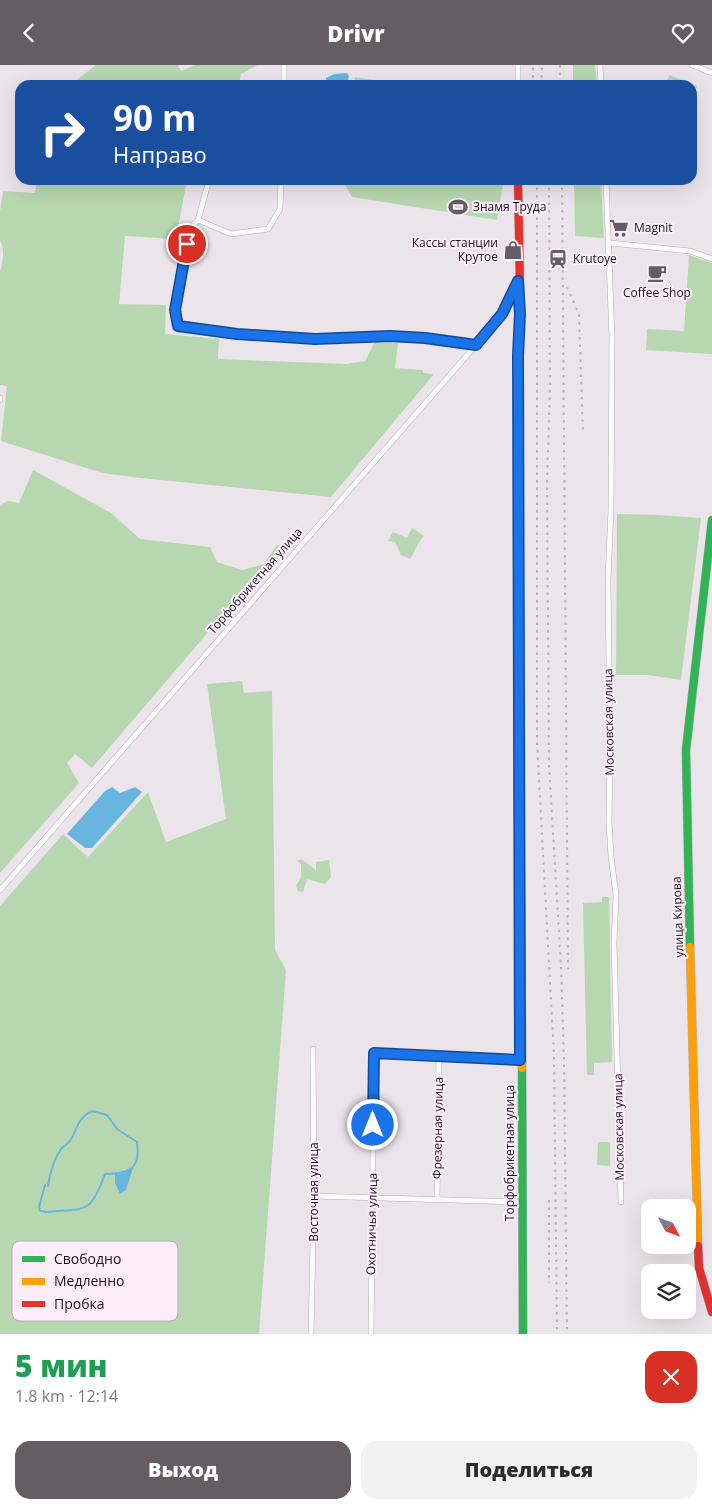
<!DOCTYPE html>
<html lang="ru">
<head>
<meta charset="utf-8">
<style>
	:root { --surface:#fff; --page:#f2f2f3; --text:#2b2b33; --muted:#7c7c81; --accent:#645d63 }
	body { margin:0; font-family:"Open Sans",sans-serif; background:var(--page); color:var(--text); height:100vh; display:flex; flex-direction:column; font-size:19px; white-space:nowrap }
	* { box-sizing:border-box; margin:0 }
	p { font-size:16px; color:var(--muted) }
	.icon { flex:none; width:28px; height:28px; fill:none; stroke:currentColor; stroke-width:2; stroke-linecap:round; stroke-linejoin:round }
	.map { position:relative; height:1269px; overflow:hidden }
	.sheet { display:flex; flex-direction:column; background:var(--surface); flex:1 }
	.sheet>* { flex:none }
	.banner { position:absolute; left:15px; top:15px; width:682px; height:105px; border-radius:15px; box-shadow:0 5px 20px #0002; background:#1a4fa0; color:#fff; overflow:hidden }
	.needle { width:32px; rotate:131deg }
	.tools { position:absolute; left:641px; top:1134px; display:grid; gap:10px }
	.tools a { display:grid; place-items:center; width:55px; height:55px; border-radius:10px; background:var(--surface); box-shadow:0 5px 20px #0002; font-size:25px }
	.pin { position:absolute; display:grid; place-items:center; width:42px; height:42px; color:#fff; margin:-21px; border:2px solid #fff; border-radius:50%; box-shadow:0 1px 5px #0007 }
	.me { position:absolute; width:55px; margin:-28px; rotate:0deg; stroke-linejoin:round; filter:drop-shadow(0 0 4px #0008) }
	.turn { display:flex; align-items:center; gap:18px; height:105px; padding:0 15px; font-size:22px }
	.turn .icon { width:65px; height:65px; stroke-width:2.5 }
	.turn b { display:block; font-size:35px; line-height:42px }
	.round { display:grid; place-items:center; flex:none; width:52px; height:52px; border-radius:15px; background:var(--page) }
	.overview { display:flex; align-items:center; justify-content:space-between; height:85px; padding:0 15px }
	h1 { font-size:30px; font-weight:800; line-height:38px; color:#1e9e55 }
	.primary-button { display:flex; gap:10px; margin-top:auto; padding:10px 15px }
	.primary-button a { flex:1; height:58px; border-radius:15px; background:var(--accent); color:#fff; font-size:20px; font-weight:800; line-height:58px; text-align:center }
	.primary-button a+a { background:var(--page); color:var(--text) }
	header { display:flex; justify-content:space-between; align-items:center; height:65px; padding:0 15px; background:var(--accent); color:#fff; font-size:22px; font-weight:800 }
	.map>svg:first-child { display:block }
	.green { fill:#b7d7b0 }
	.water { fill:#68b6e0 }
	.lines { fill:none; stroke-linecap:round; stroke-linejoin:round }
	.stream { stroke:#68b6e0; stroke-width:2 }
	.street-casing { stroke:#b4aeb3; stroke-width:6 }
	.fast-casing { stroke:#b4aeb3; stroke-width:9 }
	.slow-casing { stroke:#b4aeb3; stroke-width:9 }
	.jam-casing { stroke:#b4aeb3; stroke-width:9 }
	.street { stroke:#fcfbfc; stroke-width:5 }
	.fast { stroke:#30b455; stroke-width:8 }
	.slow { stroke:#ff9f0a; stroke-width:8 }
	.jam { stroke:#e5322d; stroke-width:8 }
	.rail { stroke:#b6b4b6; stroke-width:2; stroke-dasharray:2.5 5; stroke-linecap:butt }
	.route-casing { stroke:#114b97; stroke-width:12 }
	.route { stroke:#1a73e8; stroke-width:9 }
	.labels { text-anchor:middle; stroke-width:4; stroke-linejoin:round; paint-order:stroke }
	.poi-label { font-size:12px; fill:#1a151a; stroke:#fdedfb; text-anchor:start }
	.street-label { font-size:12px; fill:#1a151a; stroke:#fdedfb }
	.key { fill:#fdedfb; stroke:#b9acb8; stroke-width:1 }
	.key-label { font-size:14px; fill:#1a151a }
</style>
</head>
<body>
<header><svg class="icon" aria-label="back" viewBox="0 0 24 24"><path d="M15 5l-7 7 7 7"/></svg>Drivr<svg class="icon" aria-label="heart" viewBox="0 0 24 24"><path d="M12 20l-8-8c-3-5 5-10 8-4 3-6 11-1 8 4z"/></svg></header>
<div class="map">
<svg width="712" height="1269" viewBox="0 0 712 1269">
	<rect width="100%" height="100%" fill="#ece4eb"/>
	<path class="green" d="M96,0H178L181,6L195,0H258L241,9L239,20H70Z
		M573,0H595L597,20H573Z
		M669,10L697,21L693,35L692,20H666Z
		M355,12L403,20H354Z
		M37,115H187L176,174L125,171L119,239L166,240L165,269L219,274L218,294L347,299L365,296L375,277L398,278L395,303L423,305V308L434,309L331,432L141,413L102,408L1,376L7,321L0,320V207C3,197 5,185 0,175V146L3,126L35,128Z
		M342,115H494V118L503,119L497,155L352,132Z
		M574,115H601L604,173L575,171Z
		M689,190L712,198V289L646,285L647,264L684,266Z
		M33,405L111,448L140,474L210,482L217,497L242,505L264,499L277,480L290,481L228,544L92,703L75,689L67,698L79,718L0,808V440L8,436L19,438Z
		M617,449L658,450L701,453L681,615L648,610H616Z
		M412,463L424,471C419,475 414,488 410,494L401,490L395,477L388,476L393,467L407,473Z
		M242,616L244,628L272,626L275,885L286,905L259,1269H0V841L63,769L88,792L148,727L166,777L226,754L207,619Z
		M301,794L316,805V797L329,795L331,812L325,819L307,814L303,827L298,826L296,821L301,812V799L297,796Z
		M602,832H609L612,997L594,998V1010H587L583,838L602,837Z
		M598,1077H610V1101L597,1100Z"/>
	<path class="water" d="M347,8L349,11L347,20H326V13L334,9Z
		M112,722L120,728L135,722L142,727L92,783H85L67,769L105,726Z
		M133,1103L126,1125L120,1129L115,1118V1109L125,1108Z"/>
	<g class="lines">
		<path class="stream" d="M40,1146L39,1142L45,1120
			M42,1146L46,1147C87,1143 90,1150 105,1109C129,1109 141,1104 137,1077L117,1064L107,1050L92,1046C76,1054 78,1064 70,1076C67,1079 64,1081 61,1084C53,1095 50,1108 48,1121"/>
		<g class="street-casing">
			<path id="street" d="M600,0L601,20
				M692,0L712,8
				M284,20V0
				M518,20V0
				M209,115L198,155L190,163L175,245L178,261L237,269L315,273L390,271L425,273L476,280
				M606,115L612,274L611,444L608,516L610,680L609,757L611,791L616,830L614,878L621,1137
				M198,155L231,169L268,164L280,144L281,115
				M610,178L690,186L712,194
				M0,333V335
				M0,825L491,263L502,249L518,216
				M314,1131L522,1137
				M437,1134L439,991
				M311,1269L314,1131L313,984
				M371,1269L374,988L520,995"/>
		</g>
		<g class="fast-casing">
			<path id="fast" d="M518,337L520,738
				M690,882L686,685L712,455
				M522,1003L523,1269"/>
		</g>
		<g class="slow-casing">
			<path id="slow" d="M520,738L522,1003
				M690,882L698,1181"/>
		</g>
		<g class="jam-casing">
			<path id="jam" d="M518,115L520,224L518,337
				M698,1181L699,1203L712,1247"/>
		</g>
		<use href="#street" class="street"/>
		<use href="#fast" class="fast"/>
		<use href="#slow" class="slow"/>
		<use href="#jam" class="jam"/>
		<path class="rail" d="M560,0V20
			M533,20V0
			M541,20L542,0
			M537,115V678L554,991L557,1269
			M549,115L550,320L547,418L549,700L561,901L564,995L567,1269
			M562,115L568,904
			M567,222L579,249L583,368
			M549,1135V1218"/>
	</g>
	<g class="lines">
		<g class="route-casing">
			<path id="route" d="M187,179L175,245L178,261L237,269L315,274L390,271L425,273L476,280L502,249L518,216L520,249L518,290L520,995L374,988L373,1060"/>
		</g>
		<use href="#route" class="route"/>
	</g>
	<defs>
		<g id="stadium-bare" transform="scale(1.5)"><path d="M0-5a6.5 5 0 1 0 0 10a6.5 5 0 1 0 0-10ZM-3.5-1.8h7v3.6h-7Z" fill="#645d63" stroke="#fdedfb" stroke-width="2.5" paint-order="stroke"/></g>
		<g id="supermarket-bare" transform="scale(1.5)"><path d="M-6-5.5h2.5l.6 2H6L4.5 2H-2.5L-4.4-4H-6ZM-1.5 3.2a1.3 1.3 0 1 0 .1 0ZM3 3.2a1.3 1.3 0 1 0 .1 0Z" fill="#645d63" stroke="#fdedfb" stroke-width="2.5" paint-order="stroke"/></g>
		<g id="shop-bare" transform="scale(1.5)"><path d="M-5-2.5h2.3a2.7 3.5 0 0 1 5.4 0H5L5.5 6h-11ZM-1.5-2.5h3a1.5 2.3 0 0 0-3 0Z" fill="#645d63" stroke="#fdedfb" stroke-width="2.5" paint-order="stroke"/></g>
		<g id="station-bare" transform="scale(1.5)"><path d="M-3-6H3Q5-6 5-4V2Q5 4 3 4L4.5 6H3L1.5 4h-3L-3 6H-4.5L-3 4Q-5 4-5 2V-4Q-5-6-3-6ZM-3.5-4v3h7v-3ZM-3.5 1v1.5H-2V1ZM2 1v1.5H3.5V1Z" fill="#645d63" stroke="#fdedfb" stroke-width="2.5" paint-order="stroke"/></g>
		<g id="cafe-bare" transform="scale(1.5)"><path d="M-5.5-4.5H6V0H3Q3 3.5 0 3.5H-2.5Q-5.5 3.5-5.5 0ZM3-3.2v2h1.7v-2ZM-6 4.5H4V6H-6Z" fill="#645d63" stroke="#fdedfb" stroke-width="2.5" paint-order="stroke"/></g>
	</defs>
	<g fill-rule="evenodd">
		<use href="#stadium-bare" x="458" y="142"/>
		<use href="#supermarket-bare" x="619" y="163"/>
		<use href="#shop-bare" x="513" y="185"/>
		<use href="#station-bare" x="558" y="194"/>
		<use href="#cafe-bare" x="657" y="208"/>
	</g>
	<g class="labels">
		<g class="poi-label">
			<text x="473" y="146">Знамя Труда</text>
			<text x="634" y="167">Magnit</text>
			<text x="498" y="182" text-anchor="end">Кассы станции<tspan x="498" dy="14">Крутое</tspan></text>
			<text x="573" y="198">Krutoye</text>
			<text x="657" y="232" text-anchor="middle">Coffee Shop</text>
		</g>
		<g class="street-label">
			<text transform="translate(255 516) rotate(-49)" y="4">Торфобрикетная улица</text>
			<text transform="translate(609 657) rotate(-91)" y="4">Московская улица</text>
			<text transform="translate(678 852) rotate(-92)" y="4">улица Кирова</text>
			<text transform="translate(619 1062) rotate(-91)" y="4">Московская улица</text>
			<text transform="translate(438 1063) rotate(-89)" y="4">Фрезерная улица</text>
			<text transform="translate(510 1088) rotate(-90)" y="4">Торфобрикетная улица</text>
			<text transform="translate(314 1127) rotate(-90)" y="4">Восточная улица</text>
			<text transform="translate(372 1159) rotate(-89)" y="4">Охотничья улица</text>
		</g>
	</g>
	<rect x="12" y="1176" width="166" height="80" rx="8" class="key"/>
	<rect x="22" y="1191" width="23" height="6" fill="#30b455"/>
	<rect x="22" y="1213" width="23" height="7" fill="#ff9f0a"/>
	<rect x="22" y="1236" width="23" height="6" fill="#e5322d"/>
	<g class="key-label">
		<text x="54" y="1199">Свободно</text>
		<text x="54" y="1221">Медленно</text>
		<text x="54" y="1244">Пробка</text>
	</g>
</svg>
<div class="tools">
<a><svg class="needle" viewBox="-14 -14 28 28"><path d="M0-13l5 13h-10z" fill="#e53935"/><path d="M0 13l5-13h-10z" fill="#7c7c81"/></svg></a>
<a><svg class="icon" aria-label="layers" viewBox="0 0 24 24"><path d="M12 4l9 5-9 5-9-5zM3 14l9 5 9-5"/></svg></a>
</div>
<div class="pin" style="left:187px;top:179px;background:#d93025"><svg class="icon" aria-label="arrive" viewBox="0 0 24 24"><path d="M6 21V4h12l-3 4 3 4H6"/></svg></div>
<svg class="me" style="left:373px;top:1060px" viewBox="-20 -20 40 40"><circle r="17" fill="#1a73e8" stroke="#fff" stroke-width="3"/><path d="M0-11L8 9 0 5-8 9z" fill="#fff"/></svg>
<div class="banner">
<div class="turn"><svg class="icon" aria-label="right" viewBox="0 0 24 24"><path d="M7 20v-9h11M14 6l5 5-5 5"/></svg><div><b>90 m</b>Направо</div></div>
</div>
</div>
<section class="sheet">
<div class="overview"><div><h1>5 мин</h1><p>1.8 km · 12:14</p></div><a class="round" style="background:#d93025;color:#fff"><svg class="icon" aria-label="close" viewBox="0 0 24 24"><path d="M6 6l12 12M18 6L6 18"/></svg></a></div>
<div class="primary-button"><a>Выход</a><a>Поделиться</a></div>
</section>
</body>
</html>
